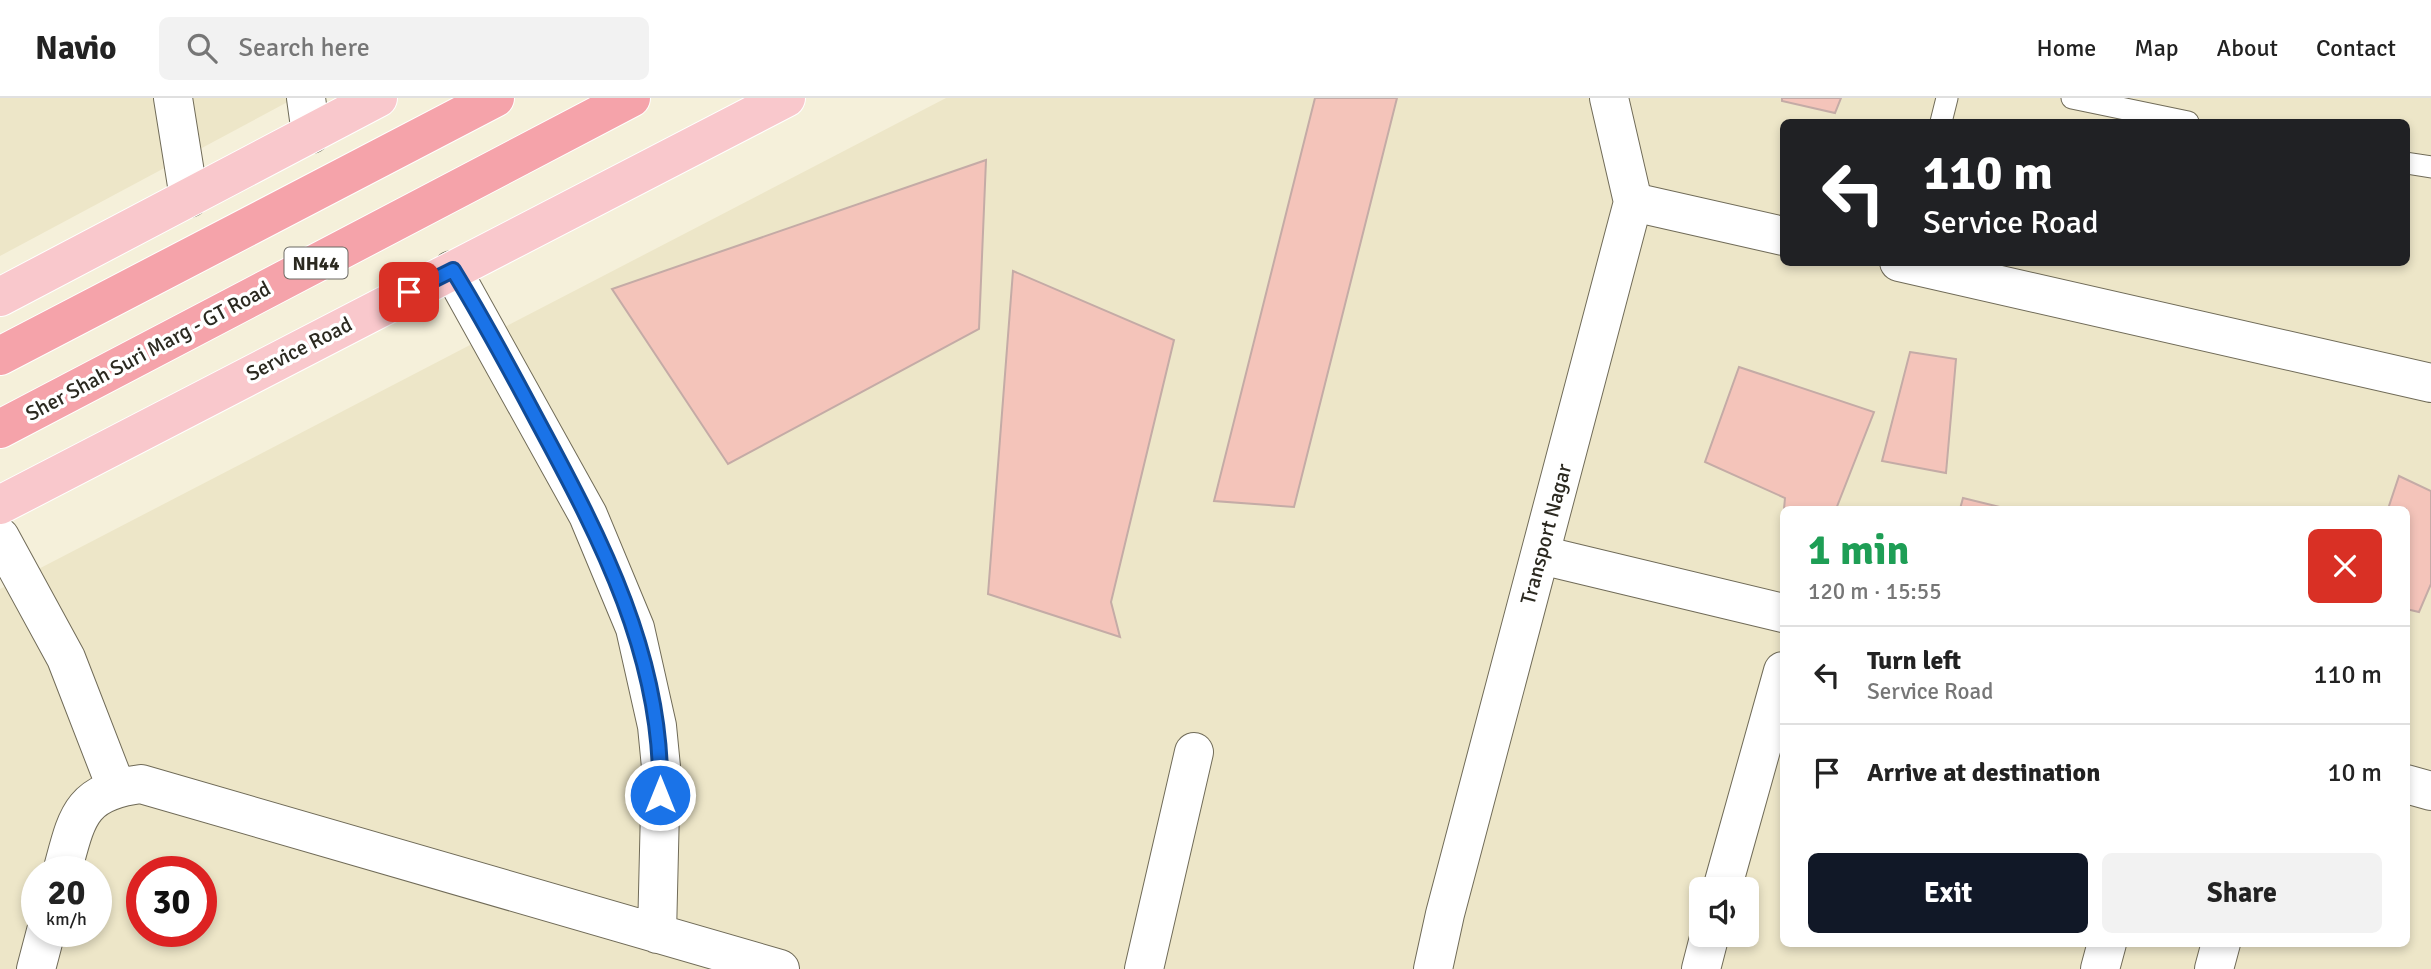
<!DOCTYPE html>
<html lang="en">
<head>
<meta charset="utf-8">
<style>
	:root { --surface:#fff; --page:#f2f2f2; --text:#222; --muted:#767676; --line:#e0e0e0; --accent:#111827 }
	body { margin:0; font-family:Signika,sans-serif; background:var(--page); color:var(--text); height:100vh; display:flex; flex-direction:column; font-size:26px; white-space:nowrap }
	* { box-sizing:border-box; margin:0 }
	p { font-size:23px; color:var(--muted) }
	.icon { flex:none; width:38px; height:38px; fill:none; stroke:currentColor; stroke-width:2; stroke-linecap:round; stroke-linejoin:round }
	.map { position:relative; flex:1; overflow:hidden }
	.side { position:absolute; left:1780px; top:408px; width:630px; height:441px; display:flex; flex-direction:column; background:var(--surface); border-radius:10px; box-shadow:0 4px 10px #0003 }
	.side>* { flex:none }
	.guide { position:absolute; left:1780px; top:21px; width:630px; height:147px; border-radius:10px; box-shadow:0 4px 10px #0003; background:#202124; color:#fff; overflow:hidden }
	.tools { position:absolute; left:1689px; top:779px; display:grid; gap:14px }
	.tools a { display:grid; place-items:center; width:70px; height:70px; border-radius:10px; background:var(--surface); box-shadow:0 4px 10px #0003; font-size:35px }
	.speed { position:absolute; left:21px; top:758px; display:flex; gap:14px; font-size:35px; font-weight:700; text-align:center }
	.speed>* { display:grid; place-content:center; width:91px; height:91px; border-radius:50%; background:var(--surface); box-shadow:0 4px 10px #0003; line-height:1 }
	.speed small { font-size:18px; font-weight:400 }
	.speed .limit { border:10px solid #d22; background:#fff; color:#111 }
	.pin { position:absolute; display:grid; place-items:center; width:60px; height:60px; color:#fff; margin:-30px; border-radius:14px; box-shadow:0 4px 10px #0006 }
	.me { position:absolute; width:77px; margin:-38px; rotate:0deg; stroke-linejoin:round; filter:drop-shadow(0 0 5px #0008) }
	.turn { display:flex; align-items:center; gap:24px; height:147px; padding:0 28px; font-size:32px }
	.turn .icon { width:91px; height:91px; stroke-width:2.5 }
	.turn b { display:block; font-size:49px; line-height:60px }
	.round { display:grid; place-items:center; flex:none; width:74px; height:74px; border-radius:10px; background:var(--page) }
	.summary { display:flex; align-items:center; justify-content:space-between; height:119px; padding:0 28px }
	h1 { font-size:42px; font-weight:700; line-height:52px; color:#1e9e55 }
	.action { display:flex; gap:14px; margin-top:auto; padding:14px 28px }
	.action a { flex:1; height:80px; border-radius:10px; background:var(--accent); color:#fff; font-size:28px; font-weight:700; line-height:80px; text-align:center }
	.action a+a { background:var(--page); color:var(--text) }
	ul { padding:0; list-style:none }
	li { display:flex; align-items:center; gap:21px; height:98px; padding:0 28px; border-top:2px solid var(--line) }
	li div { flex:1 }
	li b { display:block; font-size:26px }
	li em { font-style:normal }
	header { display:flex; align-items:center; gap:42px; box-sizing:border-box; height:98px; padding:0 35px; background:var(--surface); border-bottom:2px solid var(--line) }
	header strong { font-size:33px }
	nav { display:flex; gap:38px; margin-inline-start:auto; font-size:24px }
	.search { width:490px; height:63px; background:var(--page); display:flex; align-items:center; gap:18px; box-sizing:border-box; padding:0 24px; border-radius:10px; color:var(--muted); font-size:26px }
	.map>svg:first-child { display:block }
	.built { fill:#ede6c8; fill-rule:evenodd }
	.building { fill:#f4c4ba; stroke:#c4aba6; stroke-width:2 }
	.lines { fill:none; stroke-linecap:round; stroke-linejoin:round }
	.lane-casing { stroke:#706b58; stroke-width:23 }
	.street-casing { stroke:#706b58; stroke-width:40 }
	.secondary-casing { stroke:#706b58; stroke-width:40 }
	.primary-casing { stroke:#fff; stroke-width:40 }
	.highway-casing { stroke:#fff; stroke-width:40 }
	.lane { stroke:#fff; stroke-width:21 }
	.street { stroke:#fff; stroke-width:38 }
	.secondary { stroke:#fff; stroke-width:38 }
	.primary { stroke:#f9c8cc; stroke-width:38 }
	.highway { stroke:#f5a3aa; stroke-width:38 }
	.route-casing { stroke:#114b97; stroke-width:18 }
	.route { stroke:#1a73e8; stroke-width:12 }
	.labels { text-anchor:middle; stroke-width:7; stroke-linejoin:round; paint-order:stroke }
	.shield { fill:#fff; stroke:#6b6963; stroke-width:2 }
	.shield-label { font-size:19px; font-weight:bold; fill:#2b2920 }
	.street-label { font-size:21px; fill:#2b2920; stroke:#fff }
</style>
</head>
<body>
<header>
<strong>Navio</strong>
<div class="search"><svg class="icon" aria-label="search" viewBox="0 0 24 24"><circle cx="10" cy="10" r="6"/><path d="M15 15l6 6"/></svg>Search here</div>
<nav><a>Home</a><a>Map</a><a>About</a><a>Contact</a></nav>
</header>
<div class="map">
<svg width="2431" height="871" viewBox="0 0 2431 871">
	<rect width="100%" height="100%" fill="#f5f0da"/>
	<path class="built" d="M0,0H295L0,158Z
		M946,0H2431V871H0V491ZM1783,24H2406V164H1783ZM1783,411H2406V845H1783ZM37,774H96V833H37ZM142,774H201V833H142ZM1701,791H1746V836H1701Z"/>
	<path class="building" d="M1315,0H1397L1294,409L1214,403Z
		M1782,0H1841L1835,15L1782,3Z
		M986,62L979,231L728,366L612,191Z
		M1013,173L1174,242L1111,504L1120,539L988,496Z
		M1910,254L1956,261L1946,375L1882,363Z
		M1739,269L1874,314L1836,411H1784L1785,400L1705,364Z
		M2399,378L2431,393V486L2419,514L2406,511V411H2388Z
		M1963,400L2000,409V411H1960Z"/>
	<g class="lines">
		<g class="lane-casing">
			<path id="lane" d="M2072,0L2188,24
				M1941,24L1947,0
				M2406,65L2431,69"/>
		</g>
		<g class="street-casing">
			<path id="street" d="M173,0L189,100
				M306,0L311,36
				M1633,104L1783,138
				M1899,164L2431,285
				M452,172L588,417L635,530L657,628L661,669L657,836
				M0,439L66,560L116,689
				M1541,457L1783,515
				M2406,686L2431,693
				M62,774C77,719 79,694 141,686L780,871
				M1722,791L1783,573
				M36,871L46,833
				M1144,871L1194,654
				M1701,871L1710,836
				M2100,871L2107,845
				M2214,871L2221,845"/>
		</g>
		<g class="secondary-casing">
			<path id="secondary" d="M1433,871L1445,816L1633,104L1609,0"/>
		</g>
		<g class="primary-casing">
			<path id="primary" d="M0,199L378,0
				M0,407L786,0"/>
		</g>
		<g class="highway-casing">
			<path id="highway" d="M0,258L495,0
				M0,331L631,0"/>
		</g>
		<use href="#lane" class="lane"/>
		<use href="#street" class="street"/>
		<use href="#secondary" class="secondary"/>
		<use href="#primary" class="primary"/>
		<use href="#highway" class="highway"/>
	</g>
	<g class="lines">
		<g class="route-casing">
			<path id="route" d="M409,194L453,172C483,221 511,273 538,324C601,441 664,561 660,697"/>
		</g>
		<use href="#route" class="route"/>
	</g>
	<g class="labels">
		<rect class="shield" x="284.5" y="149.5" width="63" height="31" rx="5"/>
		<g class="shield-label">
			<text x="316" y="172">NH44</text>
		</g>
		<g class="street-label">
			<text transform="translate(299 251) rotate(-27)" y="7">Service Road</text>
			<text transform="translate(148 253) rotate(-28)" y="7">Sher Shah Suri Marg - GT Road</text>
			<text transform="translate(1546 436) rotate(-75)" y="7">Transport Nagar</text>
		</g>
	</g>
</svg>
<div class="tools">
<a><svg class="icon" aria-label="sound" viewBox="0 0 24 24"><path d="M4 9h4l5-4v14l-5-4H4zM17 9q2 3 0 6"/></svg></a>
</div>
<div class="speed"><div>20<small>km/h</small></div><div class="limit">30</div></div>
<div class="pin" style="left:409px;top:194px;background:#d93025"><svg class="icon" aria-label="arrive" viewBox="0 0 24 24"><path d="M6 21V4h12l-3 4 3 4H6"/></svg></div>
<svg class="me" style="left:660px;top:697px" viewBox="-20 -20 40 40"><circle r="17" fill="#1a73e8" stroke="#fff" stroke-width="3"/><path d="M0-11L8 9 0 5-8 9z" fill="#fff"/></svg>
<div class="guide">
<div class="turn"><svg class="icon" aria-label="left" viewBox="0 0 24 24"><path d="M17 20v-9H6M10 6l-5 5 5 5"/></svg><div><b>110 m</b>Service Road</div></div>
</div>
<section class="side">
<div class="summary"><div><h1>1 min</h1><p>120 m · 15:55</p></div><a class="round" style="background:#d93025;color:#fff"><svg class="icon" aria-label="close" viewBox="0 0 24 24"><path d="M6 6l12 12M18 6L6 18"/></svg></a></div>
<ul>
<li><svg class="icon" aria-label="left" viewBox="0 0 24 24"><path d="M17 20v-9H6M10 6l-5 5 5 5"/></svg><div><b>Turn left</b><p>Service Road</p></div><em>110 m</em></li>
<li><svg class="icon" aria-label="arrive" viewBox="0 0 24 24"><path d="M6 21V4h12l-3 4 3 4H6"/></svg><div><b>Arrive at destination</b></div><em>10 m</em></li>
</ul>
<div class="action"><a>Exit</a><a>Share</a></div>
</section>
</div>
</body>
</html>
